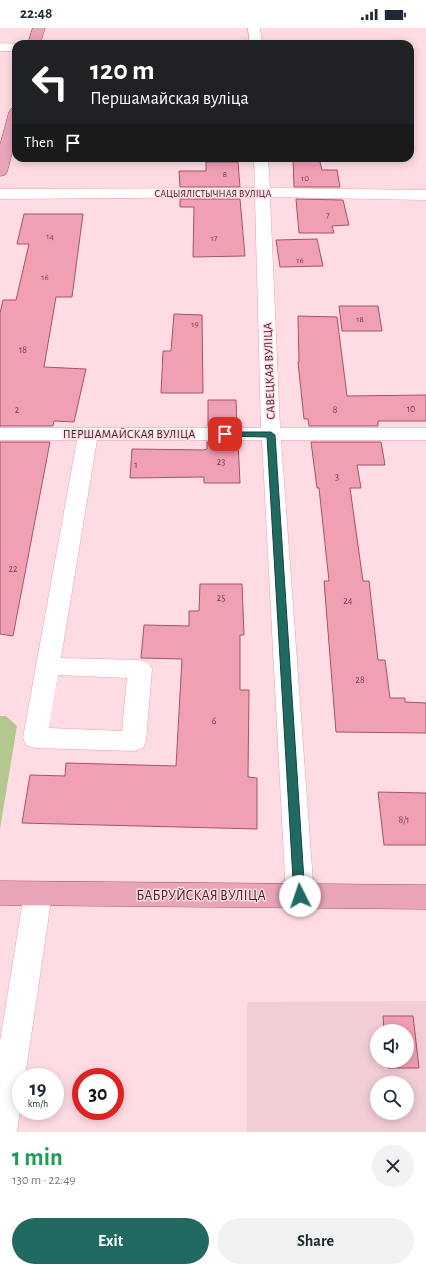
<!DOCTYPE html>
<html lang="en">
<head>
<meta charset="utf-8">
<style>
	:root { --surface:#fff; --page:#f2f2f3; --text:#1f2937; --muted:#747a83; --accent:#216a61 }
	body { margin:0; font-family:"Alegreya Sans",sans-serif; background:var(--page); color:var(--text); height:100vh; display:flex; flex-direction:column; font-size:15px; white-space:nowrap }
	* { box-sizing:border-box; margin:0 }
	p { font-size:13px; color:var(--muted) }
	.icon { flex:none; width:22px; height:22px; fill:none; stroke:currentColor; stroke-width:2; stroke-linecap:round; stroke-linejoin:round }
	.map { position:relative; height:1104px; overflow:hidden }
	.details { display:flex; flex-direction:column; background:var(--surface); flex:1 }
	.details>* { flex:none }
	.hud { position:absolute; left:12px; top:12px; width:402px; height:122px; border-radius:12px; box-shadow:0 2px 10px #0003; background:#202124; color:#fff; overflow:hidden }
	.fabs { position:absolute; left:370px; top:996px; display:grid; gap:8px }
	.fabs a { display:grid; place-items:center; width:44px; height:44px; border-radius:50%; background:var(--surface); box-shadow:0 2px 10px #0003; font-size:20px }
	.speed { position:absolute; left:12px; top:1040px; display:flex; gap:8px; font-size:20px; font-weight:700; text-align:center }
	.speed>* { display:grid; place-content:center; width:52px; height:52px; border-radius:50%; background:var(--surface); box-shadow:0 2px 10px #0003; line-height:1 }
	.speed small { font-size:10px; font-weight:400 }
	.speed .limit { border:6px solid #d22; background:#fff; color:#111 }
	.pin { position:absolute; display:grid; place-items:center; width:34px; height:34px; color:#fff; margin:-17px; border-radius:8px; box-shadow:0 2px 6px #0006 }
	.me { position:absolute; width:44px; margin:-22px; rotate:356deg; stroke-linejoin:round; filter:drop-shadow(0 0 3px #0008) }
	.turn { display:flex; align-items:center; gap:14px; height:84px; padding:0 12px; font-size:18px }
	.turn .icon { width:52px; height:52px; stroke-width:2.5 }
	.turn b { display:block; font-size:28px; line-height:34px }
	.then { display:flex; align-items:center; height:38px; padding:0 12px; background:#0003; gap:8px; font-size:15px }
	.round { display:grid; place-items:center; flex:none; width:42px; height:42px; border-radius:21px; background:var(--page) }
	.overview { display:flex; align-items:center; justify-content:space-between; height:68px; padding:0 12px }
	h1 { font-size:24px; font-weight:700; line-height:30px; color:#1e9e55 }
	.cta { display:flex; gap:8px; margin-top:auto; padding:8px 12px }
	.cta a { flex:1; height:46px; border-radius:24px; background:var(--accent); color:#fff; font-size:16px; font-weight:700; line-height:46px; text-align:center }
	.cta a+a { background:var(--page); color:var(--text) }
	.status { display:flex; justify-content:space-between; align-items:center; height:28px; padding:0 20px; background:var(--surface); direction:ltr }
	.status svg { height:11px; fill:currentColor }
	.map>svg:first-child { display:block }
	.built { fill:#f2cdd5; fill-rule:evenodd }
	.green { fill:#b3c88e }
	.building { fill:#f1a0b3; stroke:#a05669 }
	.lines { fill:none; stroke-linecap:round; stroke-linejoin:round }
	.minor-casing { stroke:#ee9db0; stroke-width:1 }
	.major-casing { stroke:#a54f67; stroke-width:1 }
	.minor { fill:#fff; fill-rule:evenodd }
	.major { fill:#e9a4b8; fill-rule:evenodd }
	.route { fill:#216a61; stroke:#15453f }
	.labels { text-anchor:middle; stroke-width:3; stroke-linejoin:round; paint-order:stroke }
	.far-number-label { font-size:9px; fill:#6e424c }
	.far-street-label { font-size:10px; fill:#42222a; stroke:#ffdce3 }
	.number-label { font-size:10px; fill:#6e424c }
	.street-label { font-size:12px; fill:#42222a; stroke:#ffdce3 }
	.near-street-label { font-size:14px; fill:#42222a; stroke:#ffdce3 }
</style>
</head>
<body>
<div class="status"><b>22:48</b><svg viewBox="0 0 49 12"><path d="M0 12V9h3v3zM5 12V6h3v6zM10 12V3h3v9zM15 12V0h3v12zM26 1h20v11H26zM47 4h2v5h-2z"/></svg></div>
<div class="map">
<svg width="426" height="1104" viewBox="0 0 426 1104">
	<rect width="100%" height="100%" fill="#ffdce3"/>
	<path class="built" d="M426,973V1104H247V974ZM377,1003H407V1033H377ZM377,1055H407V1085H377Z"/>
	<path class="green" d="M0,688H6L17,698L0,801Z"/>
	<path class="building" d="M293,130H319L322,142H337L340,159H294Z
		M206,134H238L240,159H180L179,143H206Z
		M180,171H240L245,228L193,229L194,179H180Z
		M296,171L343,172L349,197L332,198L334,205H299Z
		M24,186H83L72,269H56L44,339L86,341L74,394L54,393L53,398H0V285L3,272H16L29,216H17Z
		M317,211L323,238L280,239L276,212Z
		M339,278H378L382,303H342Z
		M174,286L202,287L203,365H161L163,323H171Z
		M298,288L337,289L347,368L426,367V393H378V398H309L308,391H304L298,334H299Z
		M208,372H236L237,398H208Z
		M0,414H50L13,608L0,606Z
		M207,414H238L240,455H204V449L130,450L132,421L204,422L207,421Z
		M311,414H381L385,437H357L361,460H350L363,553H369L378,632H385L390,670H405V674L426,675V705L336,704L324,553H329L319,460H317Z
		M200,556H242L244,607H240V662H249L248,749L257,750V801L22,795L30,747L65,748L66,735L176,738L182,631L141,630L144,597L189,598V583H199Z
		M378,764L426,765V817H384Z
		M383,988H413L419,1040H388L387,1033H407V1003H384Z"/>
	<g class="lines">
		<g class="minor-casing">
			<path id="minor" d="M248,0H260L262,16H250Z
				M0,15L19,16H16V23H0Z
				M254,130H268L270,160L426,162V172L270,169L280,400H426V412H281L314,868L310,877L300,880L290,877L286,868L262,412H97L61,630L140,632L148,635L152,641L146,713L143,720L134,723L35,720L26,717L23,710L77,412H0V400H261L255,169L0,171V161L255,160ZM58,647L127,650L122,703L49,700Z
				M38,854L48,857L52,866L25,1049H21V1077L17,1104H0V1013L24,866L28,857Z"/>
		</g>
		<g class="major-casing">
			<path id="major" d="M33,0H45L40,16H28Z
				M16,80V110L7,144L5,147L0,148V117L9,84L11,81Z
				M0,853L426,857V881L0,877Z"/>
		</g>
		<use href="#minor" class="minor"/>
		<use href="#major" class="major"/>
	</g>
	<path class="route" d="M225,404H271L275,407L305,868L304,872L300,873L296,872L294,868L267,409L223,408L221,406Z"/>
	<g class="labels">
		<g class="far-number-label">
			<text x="225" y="149">8</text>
			<text x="305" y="153">10</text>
			<text x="328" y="190">7</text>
			<text x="50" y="211">14</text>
			<text x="214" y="213">17</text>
			<text x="300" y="235">16</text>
			<text x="45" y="252">16</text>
			<text x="360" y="294">18</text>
			<text x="195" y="299">19</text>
		</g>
		<g class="far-street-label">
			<text x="213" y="169">САЦЫЯЛІСТЫЧНАЯ ВУЛІЦА</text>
		</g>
		<g class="number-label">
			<text x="23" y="325">18</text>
			<text x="411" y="384">10</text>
			<text x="17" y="385">2</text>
			<text x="335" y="385">8</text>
			<text x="221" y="437">23</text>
			<text x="136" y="440">1</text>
			<text x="337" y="452">3</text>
			<text x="13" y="544">22</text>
			<text x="221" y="573">25</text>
			<text x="348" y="576">24</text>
			<text x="360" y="655">28</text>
			<text x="214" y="696">6</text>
			<text x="404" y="795">8/1</text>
		</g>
		<g class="street-label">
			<text transform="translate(269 343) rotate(-92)" y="4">САВЕЦКАЯ ВУЛІЦА</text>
			<text x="129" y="410">ПЕРШАМАЙСКАЯ ВУЛІЦА</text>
		</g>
		<g class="near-street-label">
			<text x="201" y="872">БАБРУЙСКАЯ ВУЛІЦА</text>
		</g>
	</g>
</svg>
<div class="fabs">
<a><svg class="icon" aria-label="sound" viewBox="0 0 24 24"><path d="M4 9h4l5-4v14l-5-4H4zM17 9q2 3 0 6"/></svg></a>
<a><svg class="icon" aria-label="search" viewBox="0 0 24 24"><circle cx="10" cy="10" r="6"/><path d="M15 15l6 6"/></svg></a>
</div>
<div class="speed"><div>19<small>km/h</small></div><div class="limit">30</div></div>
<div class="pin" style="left:225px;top:406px;background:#d93025"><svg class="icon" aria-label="arrive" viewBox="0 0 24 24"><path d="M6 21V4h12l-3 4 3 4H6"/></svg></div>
<svg class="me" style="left:300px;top:868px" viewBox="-20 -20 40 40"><circle r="19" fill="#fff"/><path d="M0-13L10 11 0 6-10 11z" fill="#216a61"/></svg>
<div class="hud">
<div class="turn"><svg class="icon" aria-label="left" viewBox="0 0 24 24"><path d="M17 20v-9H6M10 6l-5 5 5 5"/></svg><div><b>120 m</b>Першамайская вуліца</div></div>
<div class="then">Then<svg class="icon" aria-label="arrive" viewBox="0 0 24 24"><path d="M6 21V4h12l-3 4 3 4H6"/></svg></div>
</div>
</div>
<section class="details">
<div class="overview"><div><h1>1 min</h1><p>130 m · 22:49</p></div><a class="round"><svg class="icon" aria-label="close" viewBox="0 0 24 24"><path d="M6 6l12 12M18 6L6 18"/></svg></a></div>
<div class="cta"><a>Exit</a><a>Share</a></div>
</section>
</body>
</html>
